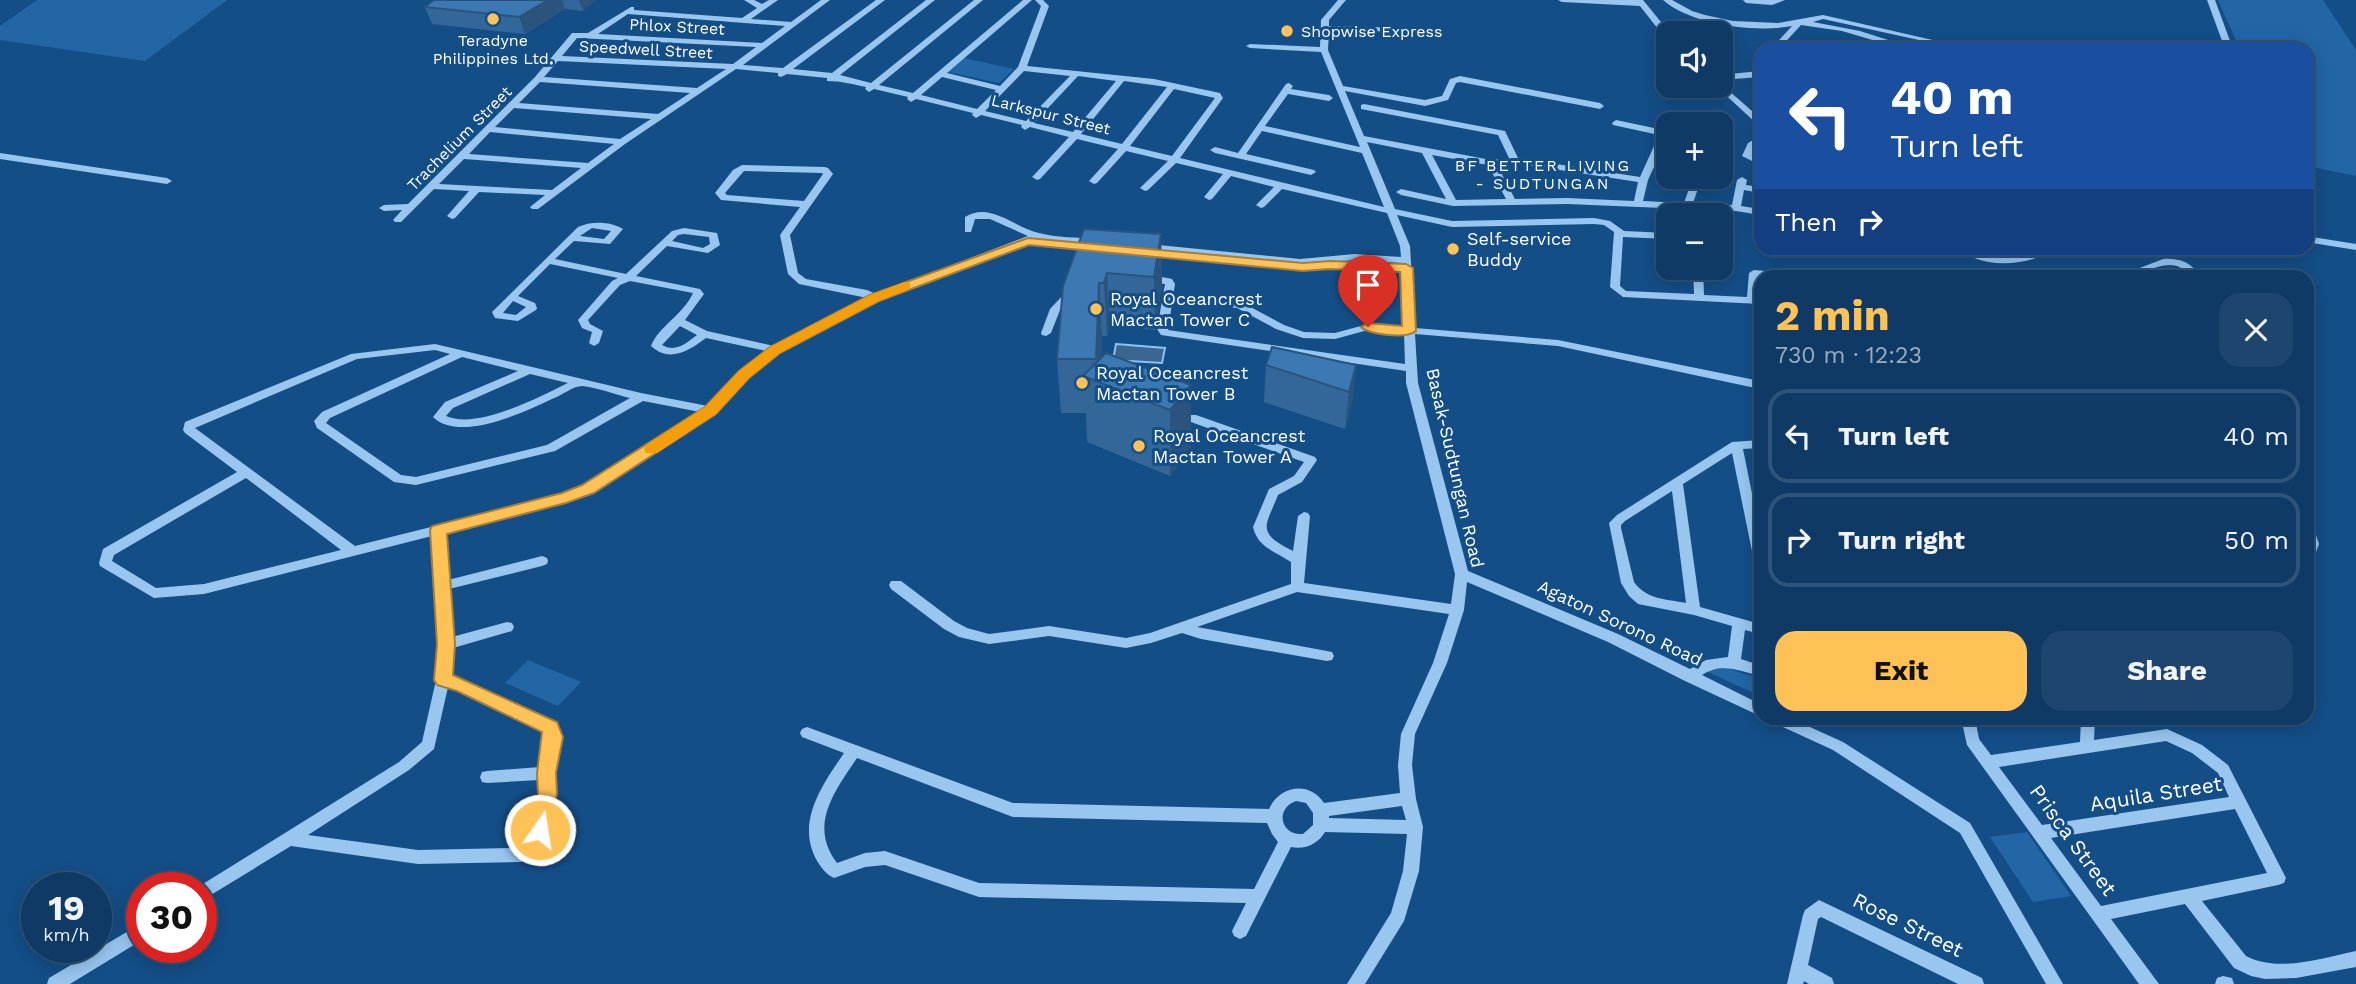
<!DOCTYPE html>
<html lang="en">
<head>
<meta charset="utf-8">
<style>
	:root { --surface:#0f3a65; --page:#1d456e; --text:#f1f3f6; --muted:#9badbf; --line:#2f5479; --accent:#ffc257 }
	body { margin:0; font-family:"Work Sans",sans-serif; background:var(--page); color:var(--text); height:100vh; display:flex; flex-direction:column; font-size:26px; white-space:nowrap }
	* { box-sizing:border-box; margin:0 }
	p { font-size:23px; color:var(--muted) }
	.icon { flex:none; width:38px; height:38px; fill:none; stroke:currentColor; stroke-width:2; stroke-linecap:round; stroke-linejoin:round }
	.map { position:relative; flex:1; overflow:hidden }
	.panel { position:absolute; left:1754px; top:270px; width:560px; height:455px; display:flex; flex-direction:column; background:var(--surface); border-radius:21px; box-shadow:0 4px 18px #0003,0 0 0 2px var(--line) }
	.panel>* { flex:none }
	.top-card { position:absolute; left:1754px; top:42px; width:560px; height:214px; border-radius:21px; box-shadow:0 4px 18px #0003,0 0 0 2px var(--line); background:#1a4fa0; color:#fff; overflow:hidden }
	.controls { position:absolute; left:1656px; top:21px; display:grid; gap:14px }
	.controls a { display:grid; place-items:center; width:77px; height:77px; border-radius:14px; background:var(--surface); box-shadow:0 4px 18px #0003,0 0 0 2px var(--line); font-size:35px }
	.speed { position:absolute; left:21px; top:872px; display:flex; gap:14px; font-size:35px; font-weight:700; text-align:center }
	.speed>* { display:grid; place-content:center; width:91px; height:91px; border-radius:50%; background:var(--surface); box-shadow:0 4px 18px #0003,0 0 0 2px var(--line); line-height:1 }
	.speed small { font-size:18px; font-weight:400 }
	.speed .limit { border:10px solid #d22; background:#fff; color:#111 }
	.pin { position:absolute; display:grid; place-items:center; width:60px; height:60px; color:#fff; margin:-72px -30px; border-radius:50% 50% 50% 0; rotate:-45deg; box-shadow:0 0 7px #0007 }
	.pin .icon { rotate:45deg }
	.me { position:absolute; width:77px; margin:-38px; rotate:13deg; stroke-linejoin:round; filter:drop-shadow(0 0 5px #0008) }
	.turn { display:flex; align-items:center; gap:24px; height:147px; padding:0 21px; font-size:32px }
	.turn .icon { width:91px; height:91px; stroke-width:2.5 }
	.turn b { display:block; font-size:49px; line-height:60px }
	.then { display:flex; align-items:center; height:66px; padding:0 21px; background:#0003; gap:14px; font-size:26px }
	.round { display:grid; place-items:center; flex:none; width:74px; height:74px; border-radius:21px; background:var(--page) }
	.headline { display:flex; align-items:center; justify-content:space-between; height:119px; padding:0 21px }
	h1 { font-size:42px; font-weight:700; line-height:52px; color:var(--accent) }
	.action { display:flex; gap:14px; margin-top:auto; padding:14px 21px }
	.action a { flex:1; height:80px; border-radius:21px; background:var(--accent); color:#111; font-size:28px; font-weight:700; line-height:80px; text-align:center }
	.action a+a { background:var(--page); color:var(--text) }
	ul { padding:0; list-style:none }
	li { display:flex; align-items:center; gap:21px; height:94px; margin:0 14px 10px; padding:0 7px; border:4px solid var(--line); border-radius:21px }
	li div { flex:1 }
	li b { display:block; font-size:26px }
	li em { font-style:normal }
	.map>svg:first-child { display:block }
	.green { fill:#2266a5 }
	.water { fill:#3a6690; stroke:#8ac2f3; stroke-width:2 }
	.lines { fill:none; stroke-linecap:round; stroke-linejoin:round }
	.minor { fill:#98c6ef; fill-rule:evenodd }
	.wall { fill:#346799 }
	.shaded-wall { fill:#2a547d }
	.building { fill:#3c78b2; stroke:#2a547d; stroke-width:2 }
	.route { fill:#ffc257; stroke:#a67e39; stroke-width:2 }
	.slow { fill:#f59e0b }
	.poi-dot { fill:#ffc257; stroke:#144e87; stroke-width:2.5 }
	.labels { text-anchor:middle; stroke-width:6; stroke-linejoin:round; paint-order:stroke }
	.far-street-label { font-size:16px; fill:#fff; stroke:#144e87 }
	.far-poi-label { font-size:16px; fill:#fff; stroke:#144e87; text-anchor:start }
	.far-neighbourhood-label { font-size:16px; letter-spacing:2px; fill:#fff; stroke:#144e87 }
	.poi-label { font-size:18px; fill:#fff; stroke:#144e87; text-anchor:start }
	.street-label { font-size:18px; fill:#fff; stroke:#144e87 }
	.near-street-label { font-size:21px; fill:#fff; stroke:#144e87 }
</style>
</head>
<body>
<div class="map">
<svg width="2356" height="984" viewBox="0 0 2356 984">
	<rect width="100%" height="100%" fill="#144e87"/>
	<path class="green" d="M37,0H227L145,61L0,40V26Z
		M2218,0H2323L2356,50V176L2307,166L2306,49H2240Z
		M964,58L1014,69L999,83L948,72Z
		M528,660L581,682L558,706L505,683Z
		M1727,668L1760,679V696L1706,671Z
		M2027,832L2071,896L2033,902L1990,837Z"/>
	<path class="water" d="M1116,344L1165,348L1162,363L1113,360Z"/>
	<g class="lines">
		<path class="minor" d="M744,0H754L762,4L769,0H778L751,19L791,22L821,0H830L743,65L783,68L876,0H885L793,69L832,73L926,0H935L840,75L871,83L974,0H983L879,85L913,93L1023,0H1032L947,73L1000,86L1018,67L1041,6L1035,0H1043L1049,6L1027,66L1154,79L1220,93L1223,98L1180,158L1384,207L1362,153L1262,131L1246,154L1314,170L1316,172L1311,175L1215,153L1210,150L1215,147L1238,153L1286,84L1289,83L1293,86L1291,89L1329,95L1333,98L1329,101L1288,94L1265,126L1360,147L1321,52L1250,48L1246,46L1250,44L1320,47L1321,20L1338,0H1346L1329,20V26L1404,28L1408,30L1404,32L1329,30L1328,50L1343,86L1425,100L1442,96L1450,79L1460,76L1600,103L1604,106L1600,109L1460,82L1456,83L1448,100L1425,106L1345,91L1364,136L1491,160L1509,158L1498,135L1361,109V105L1364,104L1505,131L1518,158L1640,177L1659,135L1613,125L1612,123L1616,120L1668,131V137L1648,180L1643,201L1684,203L1693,177H1702L1693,203L1732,205L1737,180L1742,177L1747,180L1746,185L1760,187V193L1744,190L1741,206L1760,209V215L1736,211L1567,204L1453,206L1401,195L1396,192L1401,189L1446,199L1422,153L1367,142L1395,209L1452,221L1594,218L1610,221L1624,231L1668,233V239L1623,237L1620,286L1626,291L1694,294L1693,268H1703L1704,295L1747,297L1749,273L1754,270L1792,273L1797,276H1759L1757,298H1760V304L1623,297L1610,287L1614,232L1604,225L1594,224L1452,227L1397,215L1410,246L1415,328L1558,340L1760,381V389L1558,346L1415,334L1418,383L1468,571L1618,634L1690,669L1706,660L1728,657L1732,626L1694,615L1638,604L1629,596L1621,583L1609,523L1617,515L1732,442L1760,440V448L1743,449L1760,533V566L1755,564L1754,561L1732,453L1683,484L1700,607L1760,624V634L1745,630L1741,659L1753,663V646L1755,642L1760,641V676C1740,671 1722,662 1702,675L1760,704V716L1685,681L1608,642L1467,582L1464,610L1447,663L1415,734L1412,765L1416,799L1423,827L1419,871L1404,921L1365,984H1347L1391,913L1403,871L1407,834L1325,832C1318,844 1305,850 1291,847L1246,936L1240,939L1234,936L1232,931L1246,903L979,897L885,865L865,867L834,878C826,875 820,866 816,859C796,821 823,784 844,753L802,737L800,733L802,729L807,727L1013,803L1269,809C1279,786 1309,780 1324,803L1400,793L1398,765L1401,734L1433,663L1449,614L1297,592L1197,627L1327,651L1332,652L1334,656L1332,660L1327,661L1201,639L1182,633L1151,643L1126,648L1049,636L989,644L959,637L944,629L891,589L889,585L891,581H901L954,621L967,628L989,634L1049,626L1126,638L1150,633L1291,584V562C1275,551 1258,548 1253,527L1269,489L1294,476L1304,462L1188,421L1186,418L1188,415H1196L1315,457L1317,460L1302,482L1278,495C1265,528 1256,532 1293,551L1298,516L1304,512L1308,513L1310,516L1304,583L1451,604L1455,574L1406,383V371L1161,335L1157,329L1165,284L1146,282L1141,279C1148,274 1163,277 1172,279L1175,284L1168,330L1405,364L1404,333L1368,330L1335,339L1303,338L1276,329L1237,308L1188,303L1183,300L1188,297L1243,303L1284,325L1304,332L1335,333L1368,324L1404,327L1401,263L1355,260L1300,265L1148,250L1143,247L1148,244L1300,259L1355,254L1401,257L1400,246L1387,213L1282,189L1264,207L1261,208L1256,205L1274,187L1231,176L1212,199L1209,200L1204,197L1223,174L1176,163L1148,190L1145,191L1140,188L1142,186L1168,161L1126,151L1097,183L1094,184L1089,181L1118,149L1077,139L1040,179L1037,180L1032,177L1034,175L1069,137L1030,127L1025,130L1021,127L1022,125L981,115L976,118L972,115L973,113L916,99L911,102L907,99L908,97L874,89L869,92L865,89L866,87C852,84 840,81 827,81V78L787,74L781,77L778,76V73L736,69L625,144L538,209H532L530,207L545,195L479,192L455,218L452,219L447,216L469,191L434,189L401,222H395L393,220L402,210L384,211L379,208L384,205L408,204L535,77L572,33H588L631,7H634V10L742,18L757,8ZM628,14L785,26L762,43L598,34ZM577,38L756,47L733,64L562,56ZM558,61L726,69L697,88L544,77ZM1024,71L1070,76L1026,121L985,111ZM1078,76L1116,81L1073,132L1034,123ZM942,77L996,90L977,109L921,95ZM1124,81L1167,87L1122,144L1081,134ZM540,82L690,93L658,114L519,103ZM1174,89L1215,98L1172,156L1130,146ZM514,108L651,119L620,139L495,127ZM490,132L614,144L588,163L469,154ZM1432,155L1488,165L1506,199L1456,200ZM464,159L581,168L552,190L439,184ZM1514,163L1638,182L1634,201L1567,198L1515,199L1497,165ZM1672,491L1686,603C1666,599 1647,600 1634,582L1621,528V525L1625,521ZM857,758L1013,817L1267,823L1272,834L1278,842L1254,889L979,883L885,851L865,853L837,863C808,825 835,791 857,758ZM1296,801L1306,803L1313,813V825L1303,834C1281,836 1274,809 1296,801ZM1402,806L1406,820L1329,818V816Z
			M1558,0H1643L1670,33H1668V38H1665L1640,6L1562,2Z
			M1663,0H1672L1692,11L1705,15L1733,21L1778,23L1823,15L1937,41L1933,49H1925L1928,42L1823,19L1813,22L1860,31L1916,49H1903L1842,31L1801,25L1779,49H1771L1792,26C1756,33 1691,25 1663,0Z
			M1743,0H1785L1772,5L1746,3Z
			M2207,0H2215L2233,49H2225Z
			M1760,71V77L1720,80V75Z
			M1720,83L1760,118V125L1757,124L1717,87L1720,86Z
			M1760,136V143L1755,146L1752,155L1760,159V165L1742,156L1748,143Z
			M0,153L167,178L172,181L167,184L0,159Z
			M742,165L825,167L828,168L833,174L790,235L798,273L806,279L867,290L876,294L1028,236L990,219H975L971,232H965V217C990,201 1015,228 1039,233C1057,238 1076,237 1095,239L1100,242L1095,245L1037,239L1032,243L879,300L779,352L748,377L715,413L592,492L566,502L445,533L448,580L542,556L547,558L548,561L547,564L542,566L449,589L452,637L507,622L512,623L514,627L512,631L453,648L450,676L466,681L555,723L559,733L552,807L548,825L535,849L526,860L520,862L418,864L291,846L201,901V887H198L399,762L422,742L436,680L439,644L432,536L204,594L154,598L100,566L99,563L103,549L237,472L185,433L183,430L185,422L351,354L435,344L641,393L708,406L740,371L766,351L706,338C689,351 669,363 651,346C658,327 684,314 693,293L630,281L620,285L588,320L590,324L603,331L599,343L594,346L589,343L592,332L582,328L578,320L612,281L618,278L550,264L518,296L535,303L537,308L536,310L518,321L495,318L492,312L578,227C591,221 610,221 623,229L610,244L574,241L555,259L626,274L672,231L684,228L717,233L720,245L708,253L667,246L636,276L700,289L704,294L685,320L707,331L774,346L867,298L799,284L788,274L780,235L800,207L721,200L715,193L733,170ZM744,171L822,173L823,174L804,201L727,195L725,193ZM592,228L611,231L604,239L580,236ZM684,234L709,237L710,244L703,248L672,241L678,235ZM513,301L526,307L516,315L503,313ZM680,326L697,335C686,343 676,353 662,345ZM435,350L450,354L322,412L314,421L317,428L394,482L416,485L555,451L643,401L700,412L584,486L563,494L355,546L195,428L357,359ZM462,357L518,371L445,402L433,417C460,443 524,412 552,399C561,396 573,386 582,386C596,387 617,395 630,398L547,445L416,477L401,475L326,423L330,418ZM530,374L568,383C539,397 478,430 446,416L453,408ZM246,478L341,550L204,584L156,588L112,561L114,555ZM448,687L544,731L545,744L540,767L487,771L482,772L480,777L482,782L487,783L539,780C536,809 537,825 516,848L418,850L308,835L409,770L434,749Z
			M2306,236L2356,244V250L2306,242Z
			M1972,248H1982L1983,254C2008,264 2032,248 2058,248C2034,263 2000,268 1974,258Z
			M2163,259C2180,258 2190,262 2201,276H2191C2169,250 2146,278 2119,276Z
			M1071,290L1076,293L1060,310L1051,333L1046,336L1042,335L1041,333L1050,309L1067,291Z
			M2306,519L2312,523L2319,544L2311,565L2306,567Z
			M1770,718H1790L1843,742L1970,823L2063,984H2046L1960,833L1833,750L1772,722Z
			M1961,718H1975L1979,739L1991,755L2080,742L2081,718H2095L2094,740L2167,729L2202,745L2228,765L2286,878L2284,883L2278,885L2202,901L2246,956C2279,973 2322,958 2356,951V967L2296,978L2265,979L2251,976L2234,968L2185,904L2111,919L2159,984H2139L1967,745ZM2166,741L2192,753L2218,773L2229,797L2042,825L1999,767ZM2235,809L2267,873L2101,906L2051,838Z
			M1819,900L1982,978L1984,984H1958L1821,917L1818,919L1808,965L1832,978L1834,984H1809L1804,981L1803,984H1787L1803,915L1805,910Z
			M142,923V940L70,984H47L49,978Z
			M2223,976L2232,978L2234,984H2215L2217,978Z"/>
	</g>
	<path class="wall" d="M434,0H596L583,11L565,9L525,34L432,24L425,7Z
		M1161,234L1162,286L1155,330L1110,326L1107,336H1102L1101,358L1191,385V451L1170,476L1087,442L1086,413H1061L1057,359L1063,286Z
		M1266,365H1356L1352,402L1345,429L1264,402Z"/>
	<path class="shaded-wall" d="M548,0H562L565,9L525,34L519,17Z
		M579,0H596L583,11Z
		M1161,234L1162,286L1155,330L1154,277Z
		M1107,273L1110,326L1107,336L1104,283Z
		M1099,283L1102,336L1100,382L1097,381L1096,359Z
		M1356,365L1352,402L1345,429L1349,392Z
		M1191,385V451L1170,476V410Z"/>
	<path class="building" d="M434,0H548L519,17L425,7Z
		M1084,229L1161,234L1154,277L1107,273L1104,283H1099L1096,359H1057L1063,286Z
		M1272,347L1356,365L1349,392L1266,365Z
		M1106,353L1191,385L1170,410L1083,376Z"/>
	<path class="route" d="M1028,238L1303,263L1330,261L1406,264L1413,268L1416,331C1407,339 1370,335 1361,327L1368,323L1402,326L1400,272L1330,269L1303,271L1029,245L879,301L780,353L749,378L716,414L594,493L566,503L447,534L455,644L453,675L557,722L563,737L556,773L557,794L547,836L540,838L532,836L530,830L538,794L537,773L542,732L457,691L437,685L434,680L437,644L430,530L432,526L562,493L582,485L705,407L739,371L770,347L870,295Z"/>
	<path class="slow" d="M905,282L910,283V289L879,301L780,353L749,378L716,414L657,453H646L644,449L646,445L705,407L739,371L770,347L870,295Z"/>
	<g class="poi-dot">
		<circle cx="493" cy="19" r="7"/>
		<circle cx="1287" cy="31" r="7"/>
		<circle cx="1453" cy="249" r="7"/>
		<circle cx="1096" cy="309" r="7"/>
		<circle cx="1082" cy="383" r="7"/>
		<circle cx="1139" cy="446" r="7"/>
	</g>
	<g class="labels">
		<g class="far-street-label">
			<text transform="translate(677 26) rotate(3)" y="6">Phlox Street</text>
			<text transform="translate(646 49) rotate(3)" y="6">Speedwell Street</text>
			<text transform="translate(1051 114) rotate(14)" y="6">Larkspur Street</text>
			<text transform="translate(459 138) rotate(-45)" y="6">Trachelium Street</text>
		</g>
		<g class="far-poi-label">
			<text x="1301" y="37">Shopwise Express</text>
			<text x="493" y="46" text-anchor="middle">Teradyne<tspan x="493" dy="18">Philippines Ltd.</tspan></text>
		</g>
		<g class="far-neighbourhood-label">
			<text x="1543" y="171">BF BETTER LIVING<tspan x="1543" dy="18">- SUDTUNGAN</tspan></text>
		</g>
		<g class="poi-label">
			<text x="1467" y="245">Self-service<tspan x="1467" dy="21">Buddy</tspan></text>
			<text x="1110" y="305">Royal Oceancrest<tspan x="1110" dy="21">Mactan Tower C</tspan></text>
			<text x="1096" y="379">Royal Oceancrest<tspan x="1096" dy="21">Mactan Tower B</tspan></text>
			<text x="1153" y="442">Royal Oceancrest<tspan x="1153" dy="21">Mactan Tower A</tspan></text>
		</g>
		<g class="street-label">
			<text transform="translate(1455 468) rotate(77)" y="6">Basak-Sudtungan Road</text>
			<text transform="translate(1620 623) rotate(25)" y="6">Agaton Sorono Road</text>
		</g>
		<g class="near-street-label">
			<text transform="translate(2156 794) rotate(-9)" y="7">Aquila Street</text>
			<text transform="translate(2073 840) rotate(54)" y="7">Prisca Street</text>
			<text transform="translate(1908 925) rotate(26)" y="7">Rose Street</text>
		</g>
	</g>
</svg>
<div class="controls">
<a><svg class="icon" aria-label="sound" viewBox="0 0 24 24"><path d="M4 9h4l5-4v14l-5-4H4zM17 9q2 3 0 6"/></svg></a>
<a>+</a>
<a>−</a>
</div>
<div class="speed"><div>19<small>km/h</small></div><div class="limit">30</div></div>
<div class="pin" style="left:1368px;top:327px;background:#d93025"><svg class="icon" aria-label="arrive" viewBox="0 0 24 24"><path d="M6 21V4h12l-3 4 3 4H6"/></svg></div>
<svg class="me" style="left:540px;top:830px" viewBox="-20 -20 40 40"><circle r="17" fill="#ffc257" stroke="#fff" stroke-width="3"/><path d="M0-11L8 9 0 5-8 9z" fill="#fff"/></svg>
<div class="top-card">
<div class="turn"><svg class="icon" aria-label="left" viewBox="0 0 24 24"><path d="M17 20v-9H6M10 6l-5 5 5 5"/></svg><div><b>40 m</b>Turn left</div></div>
<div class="then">Then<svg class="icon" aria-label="right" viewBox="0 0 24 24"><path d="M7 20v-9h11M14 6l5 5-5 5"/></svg></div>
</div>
<section class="panel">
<div class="headline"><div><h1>2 min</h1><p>730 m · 12:23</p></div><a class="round"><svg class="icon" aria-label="close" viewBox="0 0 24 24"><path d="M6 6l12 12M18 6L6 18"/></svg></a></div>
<ul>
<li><svg class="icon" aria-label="left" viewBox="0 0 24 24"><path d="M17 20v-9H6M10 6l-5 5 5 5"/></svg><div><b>Turn left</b></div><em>40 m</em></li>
<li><svg class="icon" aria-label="right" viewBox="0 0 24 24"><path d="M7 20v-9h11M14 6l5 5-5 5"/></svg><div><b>Turn right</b></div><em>50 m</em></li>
</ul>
<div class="action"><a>Exit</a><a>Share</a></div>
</section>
</div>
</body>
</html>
